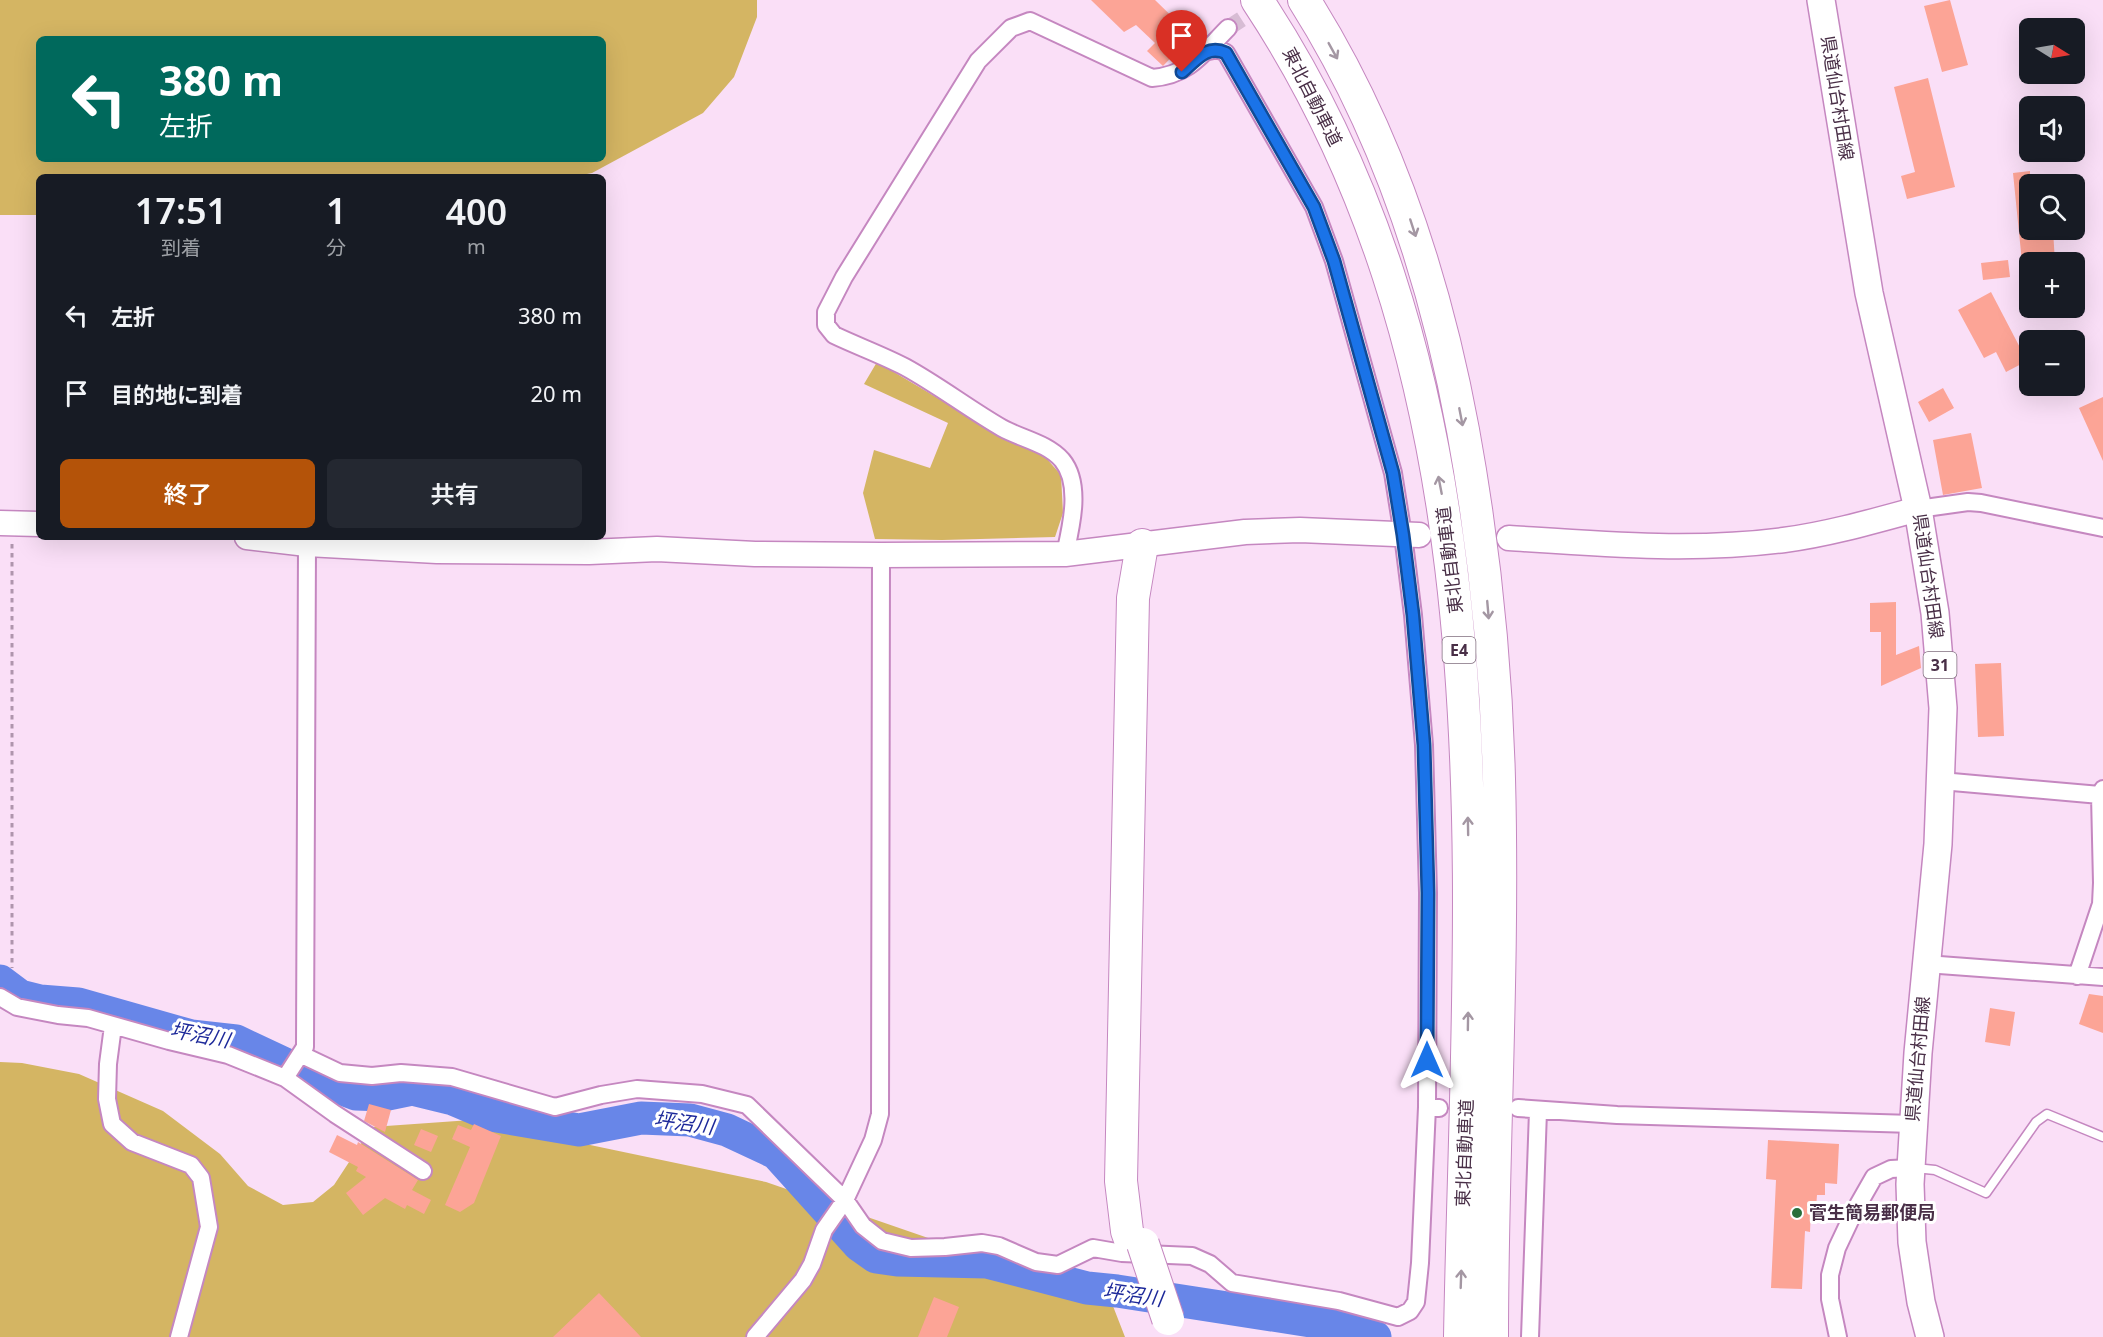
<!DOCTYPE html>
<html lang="ja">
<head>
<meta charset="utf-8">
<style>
	:root { --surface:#171b24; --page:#242831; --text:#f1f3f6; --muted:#9ea1a6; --accent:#b45309 }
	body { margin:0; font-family:"Noto Sans","Noto Sans JP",sans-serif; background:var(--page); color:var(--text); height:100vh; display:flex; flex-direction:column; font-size:22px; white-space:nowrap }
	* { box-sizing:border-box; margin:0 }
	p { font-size:20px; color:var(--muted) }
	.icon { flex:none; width:33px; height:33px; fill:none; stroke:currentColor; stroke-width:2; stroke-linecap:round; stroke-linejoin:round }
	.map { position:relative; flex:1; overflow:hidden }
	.drawer { position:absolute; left:36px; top:174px; width:570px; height:366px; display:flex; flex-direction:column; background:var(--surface); border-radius:9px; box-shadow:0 6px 24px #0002 }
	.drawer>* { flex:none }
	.guide { position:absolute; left:36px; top:36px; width:570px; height:126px; border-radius:9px; box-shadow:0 6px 24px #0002; background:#00695c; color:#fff; overflow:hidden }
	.needle { width:39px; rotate:101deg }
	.tools { position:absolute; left:2019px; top:18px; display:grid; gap:12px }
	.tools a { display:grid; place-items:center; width:66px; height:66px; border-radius:9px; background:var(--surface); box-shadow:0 6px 24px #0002; font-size:30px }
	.pin { position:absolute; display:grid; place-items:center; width:51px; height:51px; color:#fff; margin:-62px -26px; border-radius:50% 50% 50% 0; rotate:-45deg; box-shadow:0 0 6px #0007 }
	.pin .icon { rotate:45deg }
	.me { position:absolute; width:66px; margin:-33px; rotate:0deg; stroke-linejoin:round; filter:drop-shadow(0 0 4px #0008) }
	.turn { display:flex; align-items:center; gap:21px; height:126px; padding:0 24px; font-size:27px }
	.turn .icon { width:78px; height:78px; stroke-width:2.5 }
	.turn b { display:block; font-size:42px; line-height:51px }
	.eta { display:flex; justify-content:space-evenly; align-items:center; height:102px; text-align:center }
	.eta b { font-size:36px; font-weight:600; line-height:42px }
	.primary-button { display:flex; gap:12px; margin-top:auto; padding:12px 24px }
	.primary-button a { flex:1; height:69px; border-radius:9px; background:var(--accent); color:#fff; font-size:24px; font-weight:600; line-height:69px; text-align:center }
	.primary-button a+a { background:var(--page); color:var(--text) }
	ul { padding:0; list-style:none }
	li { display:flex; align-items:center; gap:18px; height:78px; padding:0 24px }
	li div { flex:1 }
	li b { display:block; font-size:22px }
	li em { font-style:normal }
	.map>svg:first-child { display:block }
	.green { fill:#d4b563; fill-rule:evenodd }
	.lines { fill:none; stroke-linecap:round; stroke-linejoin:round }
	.river { stroke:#6886e8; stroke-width:33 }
	.building { fill:#fca496 }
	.street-tunnel { stroke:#d7bcd4; stroke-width:16; stroke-dasharray:16 8; stroke-linecap:butt }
	.lane-casing { stroke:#c587c0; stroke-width:11 }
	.street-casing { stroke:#c587c0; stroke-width:20 }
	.secondary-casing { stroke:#c587c0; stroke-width:27 }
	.primary-casing { stroke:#c587c0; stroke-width:30 }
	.highway-casing { stroke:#c587c0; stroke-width:34 }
	.path { stroke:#af95ad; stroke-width:3; stroke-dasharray:4.5 4.5; stroke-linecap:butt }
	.lane { stroke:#fff; stroke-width:8 }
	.street { stroke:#fff; stroke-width:16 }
	.secondary { stroke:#fff; stroke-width:24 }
	.primary { stroke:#fff; stroke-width:27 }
	.highway { stroke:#fff; stroke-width:32 }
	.highway-bridge-casing { stroke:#c587c0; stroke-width:34; stroke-linecap:butt }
	.highway-bridge { stroke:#fff; stroke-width:32 }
	.oneway { stroke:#a497a3 }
	.route-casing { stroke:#114b97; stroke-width:15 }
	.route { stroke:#1a73e8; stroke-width:10 }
	.poi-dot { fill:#296f3b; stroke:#fff; stroke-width:2 }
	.labels { text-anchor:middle; stroke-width:6; stroke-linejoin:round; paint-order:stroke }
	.shield { fill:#fff; stroke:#806d7e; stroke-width:1.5 }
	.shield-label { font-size:16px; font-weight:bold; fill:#492f47 }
	.street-label { font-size:18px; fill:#492f47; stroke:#fff }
	.poi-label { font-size:18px; font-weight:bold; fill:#492f47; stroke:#fff; text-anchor:start }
	.water-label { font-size:20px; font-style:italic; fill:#1d299a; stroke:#fff }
</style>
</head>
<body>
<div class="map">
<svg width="2103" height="1337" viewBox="0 0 2103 1337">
	<rect width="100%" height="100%" fill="#fadff7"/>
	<path class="green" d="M0,0H757V17L734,77L703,113L592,173L572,177H39V215H0ZM39,39H603V159H39Z
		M877,362L973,419L1022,443L1047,459L1061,475L1063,513L1055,537L942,540L875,539L863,493L874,450L930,468L948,423L864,384Z
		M0,1062L22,1063L79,1074L163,1111L220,1154L248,1186L283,1205L313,1202L334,1185L372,1127L471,1120L766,1182L1111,1301L1125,1337H0Z"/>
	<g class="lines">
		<path class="river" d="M0,981L20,996L40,1001L78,1004L191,1036L236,1041L319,1080L356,1094L383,1095L412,1089L453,1099L491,1115L579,1130L641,1118L690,1120L727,1130L776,1153L859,1245L876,1257L897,1260L987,1262L1087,1288L1117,1291L1324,1323L1375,1337"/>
	</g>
	<path class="building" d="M1091,0H1155L1192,36L1163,66L1147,51L1155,43L1136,25L1124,32Z
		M1950,0L1968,65L1942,72L1924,6Z
		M1928,78L1955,187L1907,199L1901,176L1915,172L1894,87Z
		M2030,171V230H2053L2055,262H2022L2013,173Z
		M2008,260L2010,277L1983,280L1981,263Z
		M1991,292L2027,361L2006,372L1996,352L1984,358L1958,310Z
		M1943,388L1954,408L1929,422L1918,402Z
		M2103,397V461L2079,408Z
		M1971,433L1982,488L1943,495L1933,440Z
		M1896,602V655L1919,646L1921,668L1881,686V632H1870V603Z
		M2001,663L2004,736L1978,737L1975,664Z
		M2089,994L2103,996V1033L2079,1024Z
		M1990,1008L2015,1012L2010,1046L1985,1042Z
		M369,1104L391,1110L385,1132L364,1121Z
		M474,1124L501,1136L474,1203L460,1212L445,1205L470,1147L452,1139L458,1125L471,1130Z
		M421,1129L438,1136L431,1152L414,1145Z
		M337,1135L357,1145L358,1142L418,1180L412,1190L431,1200L424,1214L407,1205L405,1209L385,1198L363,1215L346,1193L366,1177L356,1171L358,1167L329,1152Z
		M1768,1140L1839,1144L1837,1184L1825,1183V1195H1817L1816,1208H1811L1810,1232L1805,1231L1802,1289L1771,1288L1776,1180L1766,1179Z
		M599,1293L641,1337H553Z
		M934,1297L959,1307L947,1337H918Z"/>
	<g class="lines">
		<path class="street-tunnel" d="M1228,28L1265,4"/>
		<g class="lane-casing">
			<path id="lane" d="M1915,1168L1935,1170L1986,1193L2036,1122L2047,1114L2103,1137"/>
		</g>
		<g class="street-casing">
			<path id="street" d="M1204,52L1218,49L1226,53L1314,207L1334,261L1393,473L1403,535L1413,615L1424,745L1428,893L1427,1107
				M1918,509L1968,502L1981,503L2103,528
				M1065,554C1071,527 1082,484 1062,460C1047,443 1022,439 1002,428C969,409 938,385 905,367C882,355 857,346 834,335L826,325V312L844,277L978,61L1011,28L1030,21L1152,78C1190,75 1203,53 1228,28
				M1941,781L2100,795
				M1926,964L2103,977
				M2077,976L2101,904L2102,883L2100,795L2103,789
				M0,997L17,1007L58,1015L88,1018L169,1041L228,1055L285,1078L305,1047L307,544
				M113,1026L108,1064L107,1099L112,1124L132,1142L191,1165L201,1178L209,1227L179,1337
				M302,1055L340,1073L372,1076L401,1073L452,1077L555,1107L601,1095L637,1089L702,1094L747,1105L845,1200L863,1226L882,1241L911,1248L945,1247L982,1243L999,1246L1036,1262L1058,1265L1093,1248L1122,1253L1192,1256L1210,1264L1232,1283L1339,1301L1398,1317L1410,1311L1416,1302L1420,1263L1427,1107L1439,1108
				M285,1078L335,1114L423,1171
				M1518,1108L1617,1115L1913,1124
				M755,1337L803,1280L812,1264L824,1230L845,1200L873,1140L880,1114L881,555
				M1530,1337L1538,1111
				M1838,1337L1830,1299V1275L1837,1248L1854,1212L1874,1177L1891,1169L1910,1168"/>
		</g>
		<g class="secondary-casing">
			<path id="secondary" d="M0,523L39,524
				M247,537L307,544L437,551L589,552L657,549L755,554L881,555L1065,554L1245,532L1300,530L1419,535
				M1509,538C1600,544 1693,552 1784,540C1829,534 1874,521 1918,509"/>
		</g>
		<g class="primary-casing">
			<path id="primary" d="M1821,0L1869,293L1918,509L1935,613L1943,708L1938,844L1918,1053L1910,1184L1912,1242L1921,1302L1930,1337"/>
		</g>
		<g class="highway-casing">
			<path id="highway" d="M1257,0C1518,394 1468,889 1460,1337
				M1304,0C1387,131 1435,278 1463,430C1484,545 1496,662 1499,779C1504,965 1492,1151 1492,1337
				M1132,1245L1127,1231L1121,1181L1133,598L1142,545"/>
		</g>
		<path class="path" d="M12,544V968"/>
		<use href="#lane" class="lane"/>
		<use href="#street" class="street"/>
		<use href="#secondary" class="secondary"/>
		<use href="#primary" class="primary"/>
		<use href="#highway" class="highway"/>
		<g class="highway-bridge-casing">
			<path id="highway-bridge" d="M1143,1244L1168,1319"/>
		</g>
		<use href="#highway-bridge" class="highway-bridge"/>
	</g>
	<defs><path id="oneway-shaft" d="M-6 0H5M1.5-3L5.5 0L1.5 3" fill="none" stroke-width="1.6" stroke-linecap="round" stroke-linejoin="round" transform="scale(1.5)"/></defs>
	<g class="oneway">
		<use href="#oneway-shaft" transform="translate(1333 51) rotate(61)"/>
		<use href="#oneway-shaft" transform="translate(1413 228) rotate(72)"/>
		<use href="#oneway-shaft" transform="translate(1461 417) rotate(79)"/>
		<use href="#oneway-shaft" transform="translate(1440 485) rotate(-101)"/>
		<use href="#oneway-shaft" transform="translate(1488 610) rotate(85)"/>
		<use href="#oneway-shaft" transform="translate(1468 826) rotate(-91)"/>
		<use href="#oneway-shaft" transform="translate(1468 1021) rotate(-89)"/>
		<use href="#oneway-shaft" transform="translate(1461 1279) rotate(-88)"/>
	</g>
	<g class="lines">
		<g class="route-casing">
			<path id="route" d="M1182,72C1196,60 1207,44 1226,53L1314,207L1334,261L1393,473L1403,535L1413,615L1424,745L1428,893L1427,1060"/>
		</g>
		<use href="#route" class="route"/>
	</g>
	<circle class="poi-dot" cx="1797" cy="1213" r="6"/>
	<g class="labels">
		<g class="shield">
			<rect x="1442.5" y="637" width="33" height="26" rx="4.5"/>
			<rect x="1923.5" y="652" width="33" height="26" rx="4.5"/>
		</g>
		<g class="shield-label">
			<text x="1459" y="656">E4</text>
			<text x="1940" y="671">31</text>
		</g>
		<g class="street-label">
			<text transform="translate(1312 97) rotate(63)" y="6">東北自動車道</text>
			<text transform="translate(1837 98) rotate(81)" y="6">県道仙台村田線</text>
			<text transform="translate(1450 560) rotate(-97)" y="6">東北自動車道</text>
			<text transform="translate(1928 576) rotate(82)" y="6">県道仙台村田線</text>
			<text transform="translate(1918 1059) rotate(-85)" y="6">県道仙台村田線</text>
			<text transform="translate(1465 1153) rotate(-88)" y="6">東北自動車道</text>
		</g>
		<g class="poi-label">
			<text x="1809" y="1219">菅生簡易郵便局</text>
		</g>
		<g class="water-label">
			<text transform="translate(200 1035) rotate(11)" y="7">坪沼川</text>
			<text transform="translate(684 1123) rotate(8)" y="7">坪沼川</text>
			<text transform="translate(1133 1295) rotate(8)" y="7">坪沼川</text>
		</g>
	</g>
</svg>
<div class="tools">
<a><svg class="needle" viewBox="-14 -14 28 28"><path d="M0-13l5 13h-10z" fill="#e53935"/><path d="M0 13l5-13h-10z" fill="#9ea1a6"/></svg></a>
<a><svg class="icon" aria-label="sound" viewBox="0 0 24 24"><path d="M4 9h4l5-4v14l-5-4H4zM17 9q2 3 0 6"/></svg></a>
<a><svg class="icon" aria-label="search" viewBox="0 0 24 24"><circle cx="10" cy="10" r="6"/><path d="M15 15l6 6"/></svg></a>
<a>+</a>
<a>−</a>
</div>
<div class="pin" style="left:1182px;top:72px;background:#d93025"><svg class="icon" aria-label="arrive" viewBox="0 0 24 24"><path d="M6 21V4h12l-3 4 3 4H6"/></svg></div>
<svg class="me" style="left:1427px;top:1060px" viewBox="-20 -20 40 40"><path d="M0-17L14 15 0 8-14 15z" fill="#1a73e8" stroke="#fff" stroke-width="4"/></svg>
<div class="guide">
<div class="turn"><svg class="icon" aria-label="left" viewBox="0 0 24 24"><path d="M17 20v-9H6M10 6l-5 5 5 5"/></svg><div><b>380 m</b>左折</div></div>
</div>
<section class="drawer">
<div class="eta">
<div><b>17:51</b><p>到着</p></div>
<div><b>1</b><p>分</p></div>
<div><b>400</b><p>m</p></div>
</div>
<ul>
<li><svg class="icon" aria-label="left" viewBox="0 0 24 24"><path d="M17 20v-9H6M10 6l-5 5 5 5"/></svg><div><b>左折</b></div><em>380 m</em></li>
<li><svg class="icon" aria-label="arrive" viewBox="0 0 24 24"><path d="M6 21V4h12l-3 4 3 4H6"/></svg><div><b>目的地に到着</b></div><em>20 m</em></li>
</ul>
<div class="primary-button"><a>終了</a><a>共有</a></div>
</section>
</div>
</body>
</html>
